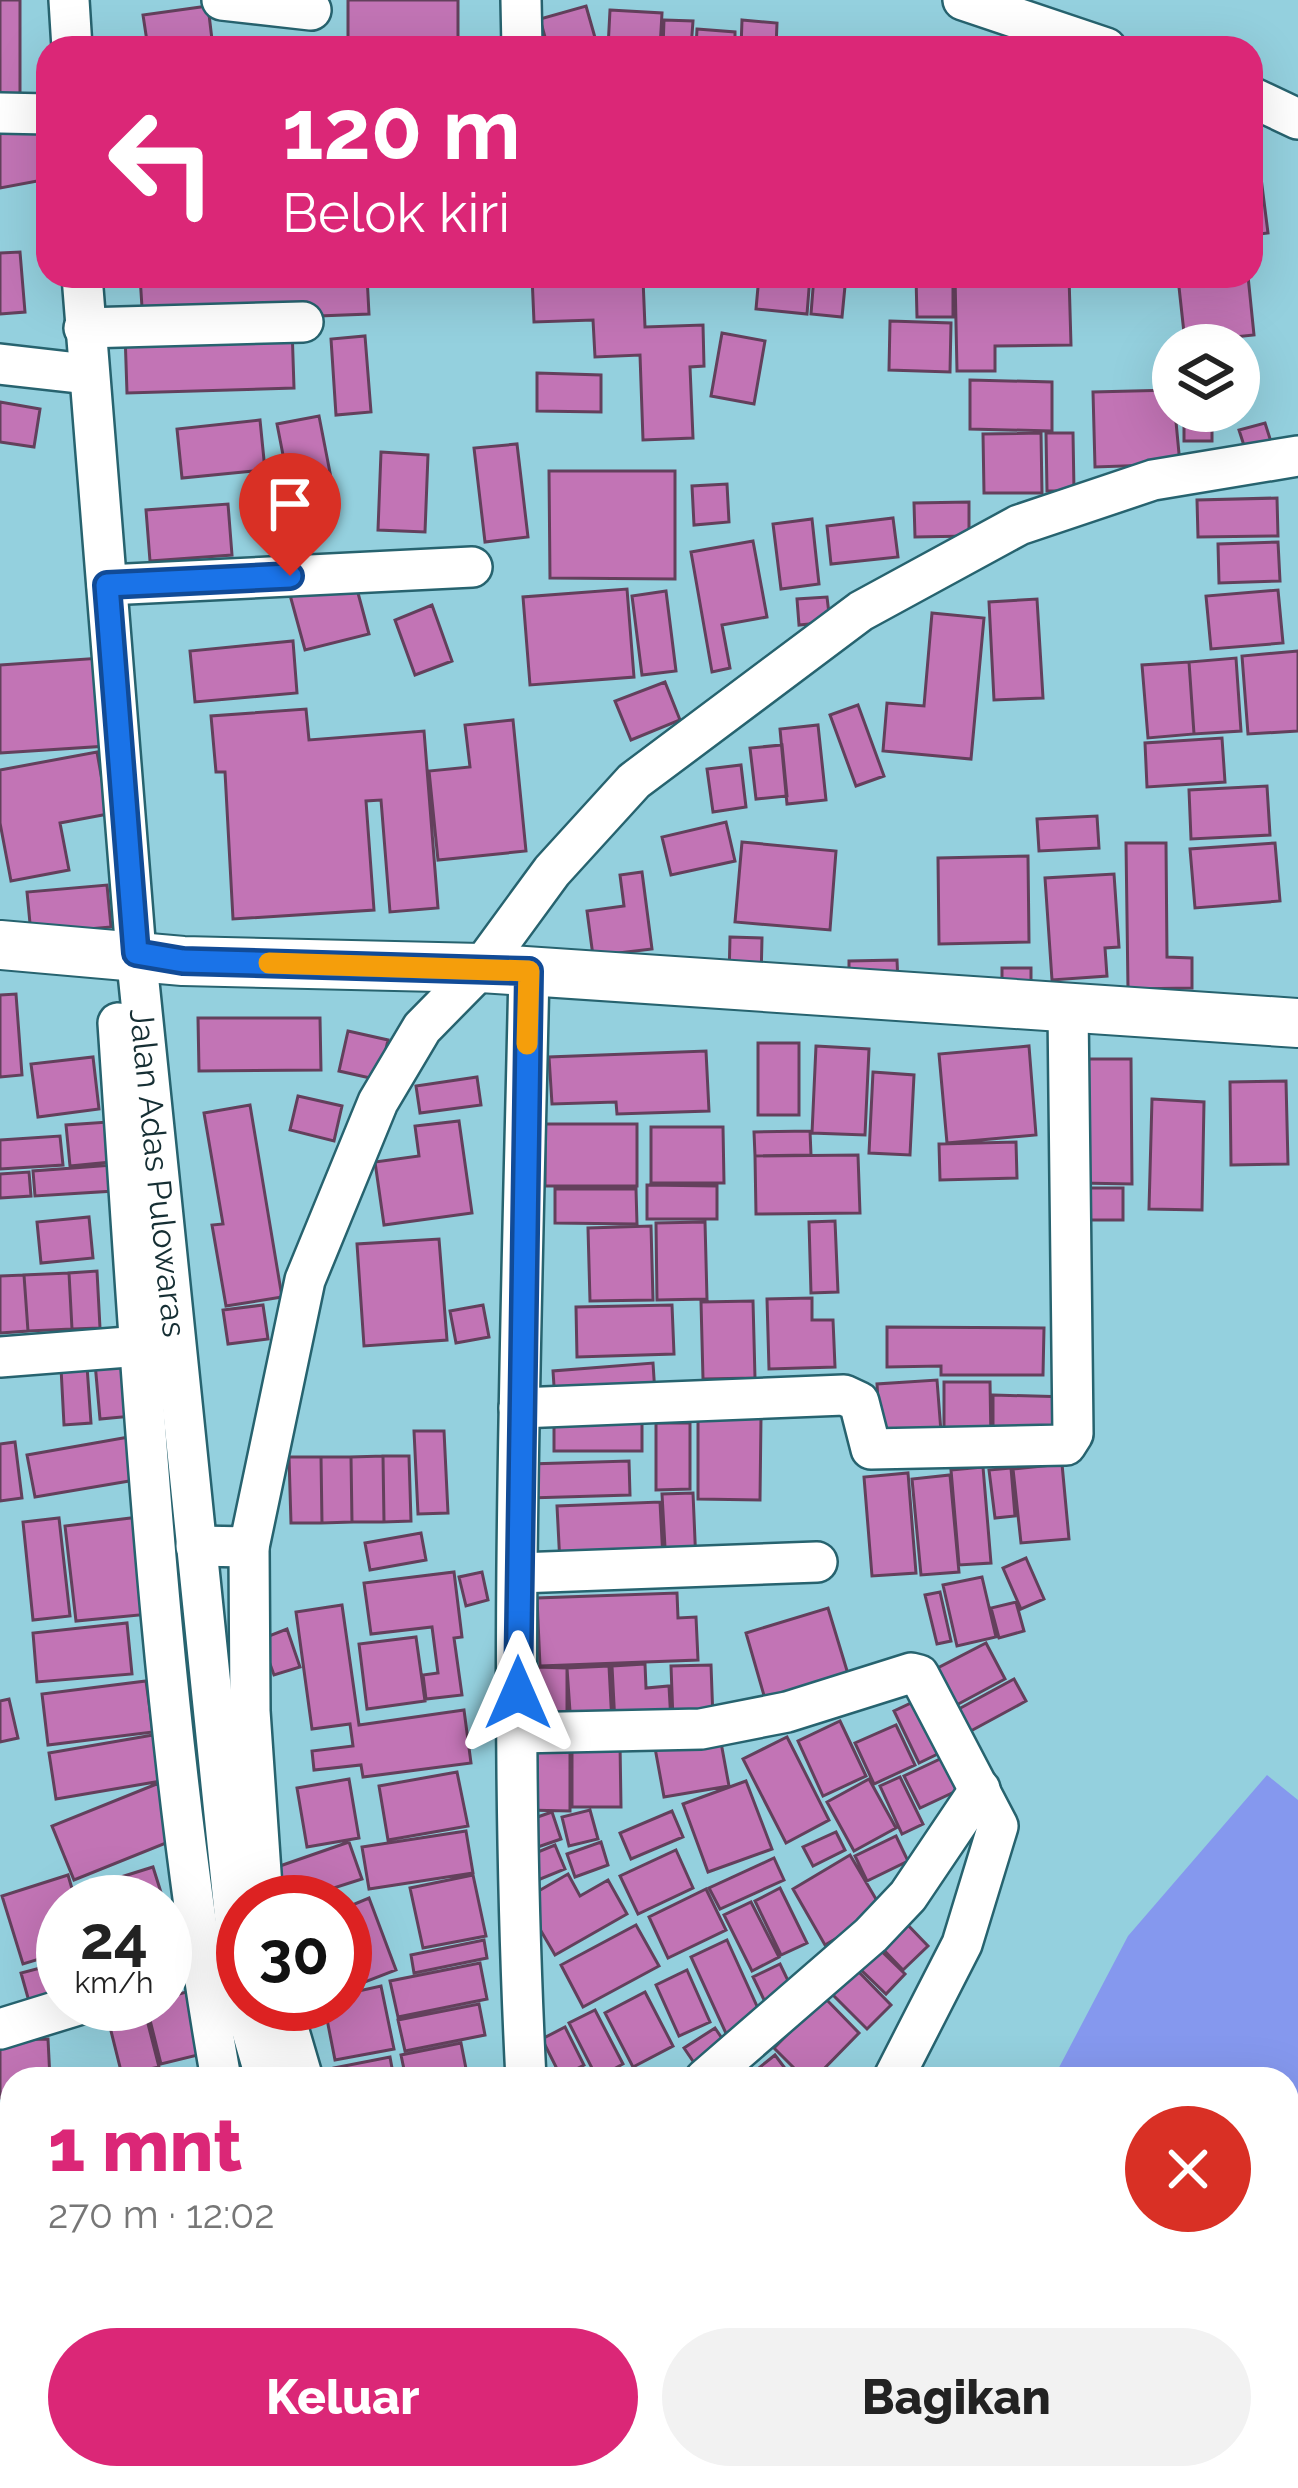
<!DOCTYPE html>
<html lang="id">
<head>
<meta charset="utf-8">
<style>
	:root { --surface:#fff; --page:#f2f2f2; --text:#222; --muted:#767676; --accent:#db2777 }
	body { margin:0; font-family:Raleway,sans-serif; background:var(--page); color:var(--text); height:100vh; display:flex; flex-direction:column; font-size:45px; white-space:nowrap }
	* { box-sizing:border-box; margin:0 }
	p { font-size:39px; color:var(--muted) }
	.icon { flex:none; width:66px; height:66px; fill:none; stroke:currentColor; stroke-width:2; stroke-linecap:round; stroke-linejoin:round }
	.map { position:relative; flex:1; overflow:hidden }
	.drawer { position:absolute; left:0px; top:2067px; width:1299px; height:423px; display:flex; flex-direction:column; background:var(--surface); border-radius:36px 36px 0 0; box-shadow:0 12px 48px #0002 }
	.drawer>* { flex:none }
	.top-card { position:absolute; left:36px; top:36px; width:1227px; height:252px; border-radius:36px; box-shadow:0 12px 48px #0002; background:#db2777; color:#fff; overflow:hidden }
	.controls { position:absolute; left:1152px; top:324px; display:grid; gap:24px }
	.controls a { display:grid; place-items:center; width:108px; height:108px; border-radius:50%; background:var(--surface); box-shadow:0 12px 48px #0002; font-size:60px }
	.speed { position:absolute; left:36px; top:1875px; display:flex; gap:24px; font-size:60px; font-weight:700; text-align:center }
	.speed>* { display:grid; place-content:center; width:156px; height:156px; border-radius:50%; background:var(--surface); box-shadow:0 12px 48px #0002; line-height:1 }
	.speed small { font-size:30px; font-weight:400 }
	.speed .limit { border:18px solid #d22; background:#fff; color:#111 }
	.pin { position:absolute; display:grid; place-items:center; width:102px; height:102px; color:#fff; margin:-123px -51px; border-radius:50% 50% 50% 0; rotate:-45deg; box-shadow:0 0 12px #0007 }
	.pin .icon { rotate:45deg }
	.me { position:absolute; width:132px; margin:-66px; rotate:0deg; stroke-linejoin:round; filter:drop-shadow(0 0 9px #0008) }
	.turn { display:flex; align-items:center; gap:42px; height:252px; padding:0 48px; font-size:54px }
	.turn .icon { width:156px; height:156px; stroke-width:2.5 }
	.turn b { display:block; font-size:84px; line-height:102px }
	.round { display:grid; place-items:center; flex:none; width:126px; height:126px; border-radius:63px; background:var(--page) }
	.head { display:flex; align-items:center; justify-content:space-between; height:204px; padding:0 48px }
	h1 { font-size:72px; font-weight:800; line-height:90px; color:var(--accent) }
	.cta { display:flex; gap:24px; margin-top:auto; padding:24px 48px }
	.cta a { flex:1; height:138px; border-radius:72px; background:var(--accent); color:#fff; font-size:48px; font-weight:800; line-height:138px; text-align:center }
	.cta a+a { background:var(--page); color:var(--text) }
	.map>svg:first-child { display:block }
	.water { fill:#8598ee }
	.building { fill:#c274b5; stroke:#63405c; stroke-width:3 }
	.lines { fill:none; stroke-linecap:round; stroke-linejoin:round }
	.minor-casing { stroke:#27636f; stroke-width:44 }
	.tertiary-casing { stroke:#27636f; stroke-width:52 }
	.minor { stroke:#fff; stroke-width:39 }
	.tertiary { stroke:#fff; stroke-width:48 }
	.route-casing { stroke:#114b97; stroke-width:30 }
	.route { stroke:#1a73e8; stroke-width:21 }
	.slow { stroke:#f59e0b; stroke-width:21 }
	.labels { text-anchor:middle; stroke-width:10; stroke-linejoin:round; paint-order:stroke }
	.street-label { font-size:33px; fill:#152e33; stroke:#a1ddeb }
</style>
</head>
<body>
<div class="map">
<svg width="1298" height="2488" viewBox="0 0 1298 2488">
	<rect width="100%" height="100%" fill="#94d0de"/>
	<path class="water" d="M1267,1775L1298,1800V2488H869L873,2478H1287V2079H1053L1128,1936Z"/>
	<path class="building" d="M0,0H20V104H0Z
		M348,0H458V48H348Z
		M208,6L213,48H148L143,15Z
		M586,6L598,48H548L540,19Z
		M610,10L662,13L660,48H608Z
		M664,20L693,21L691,48H663Z
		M742,20L777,23L776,48H741Z
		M697,29L735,32V48H696Z
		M48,118V179L0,188V127Z
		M1259,162L1268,233L1251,235V164Z
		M20,252L25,312L0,314V253Z
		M140,276H367L369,314L143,323Z
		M532,276H675L643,279L645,327L703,325L704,366L690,367L693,438L643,440L640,355L595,357L593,320L534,322Z
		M759,276H810L807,314L756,309Z
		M814,276H846L842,317L811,314Z
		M916,276H953V317H917Z
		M955,276H1069L1071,345L995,346V371H957Z
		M1248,276L1254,335L1185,342L1178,278Z
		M890,321L951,323L950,372L889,370Z
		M292,327L294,388L127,393L125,333Z
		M722,333L765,341L754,404L711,396Z
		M365,336L371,412L336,415L331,339Z
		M537,373L601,375V412L537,411Z
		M970,380L1052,382V431L970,429Z
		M1173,390L1180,464L1095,467L1093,392Z
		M0,402L40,409L34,447L0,442Z
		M1184,411H1212V441H1184Z
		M319,416L332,483L290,491L277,424Z
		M260,420L265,470L182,478L177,429Z
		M1265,423L1273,448L1247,455L1239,430Z
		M1041,433L1042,493H984L983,434Z
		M1046,433H1073L1074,491H1047Z
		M517,444L528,537L485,542L474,448Z
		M381,452L428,455L425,532L378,530Z
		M549,471H675V579L550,578Z
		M727,484L729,522L694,525L692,486Z
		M1277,498L1278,536L1198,537L1197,500Z
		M969,502V536L915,537L914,503Z
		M228,504L232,555L150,561L146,510Z
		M893,518L898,557L831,564L827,526Z
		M812,519L819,584L781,589L773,524Z
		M753,541L767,617L722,625L730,668L712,672L691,552Z
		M1278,542L1280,581L1219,583L1218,544Z
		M354,578L369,634L305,650L290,595Z
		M627,589L634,677L530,685L523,597Z
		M1278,590L1283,643L1211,649L1206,596Z
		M666,591L676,671L642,675L632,596Z
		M827,597L830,622L799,625L797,599Z
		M1037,599L1043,698L994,700L989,602Z
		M432,605L452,661L415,675L395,620Z
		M932,613L984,618L971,759L883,751L887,703L924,706Z
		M293,641L297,693L195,702L190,651Z
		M1298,651V731L1248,734L1242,656Z
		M101,658L107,746L0,753V665Z
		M1236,658L1241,731L1194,734L1189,662Z
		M1189,662L1194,734L1148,738L1142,665Z
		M665,682L680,720L631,740L615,701Z
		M858,705L884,776L856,786L830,715Z
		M306,709L309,740L424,731L438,908L390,912L381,800L366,801L374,910L233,919L225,772H216L211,716Z
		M513,720L526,851L438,860L429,771L470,767L465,725Z
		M818,725L826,800L787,804L780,729Z
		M1222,738L1225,782L1147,787L1145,743Z
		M782,745L787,796L756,799L750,748Z
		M97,752L108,814L60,823L69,870L11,881L0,823V770Z
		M741,765L746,807L713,812L707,769Z
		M1267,786L1270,835L1191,839L1189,790Z
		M1097,816L1099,848L1039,851L1037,819Z
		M726,822L735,861L671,875L662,837Z
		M742,842L836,851L830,930L735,922Z
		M1126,843H1166L1167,957L1192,958V988L1128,989Z
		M1275,843L1280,901L1195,908L1190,849Z
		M1028,856L1029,942L939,944L938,858Z
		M642,872L652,949L593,956L587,911L624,906L620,875Z
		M1114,874L1119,947L1105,948L1107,976L1052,980L1045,878Z
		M107,885L111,927L31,934L27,892Z
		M730,937L762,938L761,980L729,979Z
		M897,960L898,983L849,984V961Z
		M1002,968H1031V996H1002Z
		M16,994L22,1075L0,1077V995Z
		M198,1018H320L321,1070L199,1071Z
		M348,1031L388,1040L379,1080L339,1071Z
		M758,1043H799V1115H758Z
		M816,1046L869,1049L865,1135L812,1133Z
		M1029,1046L1036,1135L947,1143L939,1054Z
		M706,1051L709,1111L617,1114L616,1102L552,1104L549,1057Z
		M93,1057L99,1109L38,1117L31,1064Z
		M1079,1059H1131L1132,1184L1080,1183Z
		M873,1072L914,1075L910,1155L869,1153Z
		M477,1077L481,1105L420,1113L416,1086Z
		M1286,1081L1288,1164L1231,1165L1230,1082Z
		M298,1096L342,1106L334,1141L290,1130Z
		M1152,1099L1204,1102L1202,1210L1149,1209Z
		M250,1105L282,1297L226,1306L212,1225L223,1224L204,1113Z
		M459,1121L472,1213L384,1225L375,1162L419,1156L415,1126Z
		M108,1122L111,1162L70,1166L66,1125Z
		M545,1124H637V1186H545Z
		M651,1127H723L724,1183H651Z
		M810,1131L811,1155L755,1156L754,1132Z
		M60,1136L63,1165L0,1169V1140Z
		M1016,1142L1017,1178L940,1180L939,1144Z
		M858,1155L860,1213L756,1214L755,1156Z
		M113,1165L114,1191L35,1196L33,1171Z
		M29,1172L31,1196L0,1198V1174Z
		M647,1185L717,1186V1219H647Z
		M1078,1188H1123V1220H1079Z
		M555,1189H636L637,1224L555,1223Z
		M89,1217L93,1258L41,1263L37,1222Z
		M835,1221L838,1292L811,1293L809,1222Z
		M705,1222L707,1299L657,1300L656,1223Z
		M651,1226L653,1300L590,1301L588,1228Z
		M439,1239L447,1340L364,1346L357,1244Z
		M97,1271L100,1328L72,1329L69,1273Z
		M69,1273L72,1329L28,1331L24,1275Z
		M24,1275L28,1331L0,1333V1276Z
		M812,1298V1320H833L835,1367L769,1369L767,1299Z
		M753,1301L755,1378L703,1379L701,1302Z
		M263,1305L268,1339L228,1344L223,1310Z
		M483,1305L489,1337L456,1343L450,1311Z
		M672,1305L674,1354L577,1357L576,1307Z
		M887,1327L1044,1328L1043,1375H941V1366L887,1367Z
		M128,1360L133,1416L100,1419L95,1363Z
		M653,1363L655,1394L555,1401L553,1371Z
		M87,1366L91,1423L64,1425L61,1368Z
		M937,1380L942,1445L881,1449L877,1384Z
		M944,1382H990L991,1440H944Z
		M993,1395L1069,1397L1068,1440L993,1437Z
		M554,1410H642V1451H554Z
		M698,1417H761L760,1500L698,1499Z
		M656,1423H690V1489L656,1490Z
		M414,1431H444L448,1513L418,1514Z
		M140,1435L147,1478L35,1497L27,1455Z
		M15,1442L22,1498L0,1501V1444Z
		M383,1456L384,1522H352L351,1457Z
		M383,1456H409L411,1521L384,1522Z
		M289,1457H321L322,1523H291Z
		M321,1457H351L352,1522L322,1523Z
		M629,1461L630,1495L529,1498V1464Z
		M1062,1464L1069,1539L1021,1543L1013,1469Z
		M983,1467L991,1563L959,1565L951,1470Z
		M1011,1468L1015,1516L995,1518L989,1470Z
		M908,1473L916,1573L872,1576L864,1477Z
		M950,1475L959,1572L921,1575L912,1479Z
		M693,1493L696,1564L666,1565L662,1494Z
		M660,1502L663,1559L560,1564L557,1506Z
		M139,1517L150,1614L76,1621L65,1526Z
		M59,1518L70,1616L33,1620L23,1522Z
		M421,1533L426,1560L370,1570L365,1543Z
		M1026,1558L1044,1599L1021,1609L1003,1568Z
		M454,1572L462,1637L454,1638L462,1695L426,1699L423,1675L438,1673L432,1627L371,1634L364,1583Z
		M482,1572L488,1600L466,1606L459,1577Z
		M982,1577L996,1637L957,1646L943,1585Z
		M940,1592L951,1641L937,1644L925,1595Z
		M677,1593L678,1618L696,1617L698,1660L540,1666L537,1598Z
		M1016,1602L1024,1631L999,1638L991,1608Z
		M342,1605L359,1725L464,1710L471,1763L363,1777L361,1765L314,1770L312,1751L353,1746L350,1724L312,1729L296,1612Z
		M828,1608L848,1674L765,1699L746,1633Z
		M127,1623L132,1674L37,1682L33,1633Z
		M287,1629L300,1667L274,1675L261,1639Z
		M416,1637L425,1701L367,1709L359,1644Z
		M986,1643L1005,1679L949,1709L930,1672Z
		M645,1664L646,1688L669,1686L671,1722L615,1724L612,1666Z
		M711,1665L713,1719L673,1720L671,1666Z
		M609,1666L612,1724L571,1726L567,1668Z
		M537,1667L567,1668V1725H537Z
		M1014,1679L1026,1701L967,1733L955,1711Z
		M146,1681L153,1732L48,1745L42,1694Z
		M926,1696L950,1748L919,1763L894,1711Z
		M9,1699L18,1738L0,1742V1701Z
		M840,1721L866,1776L823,1796L798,1741Z
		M896,1725L915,1765L874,1784L855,1743Z
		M153,1735L161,1781L56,1799L49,1753Z
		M720,1737L729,1786L664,1797L655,1748Z
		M787,1737L829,1820L786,1843L743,1759Z
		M526,1743L570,1744V1811L525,1810Z
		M572,1743H620L621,1807H572Z
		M953,1753L969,1785L920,1808L904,1776Z
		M457,1772L468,1826L388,1840L379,1786Z
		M900,1777L923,1824L902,1834L880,1786Z
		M349,1779L359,1838L307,1847L297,1788Z
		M869,1779L896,1828L854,1851L827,1802Z
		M746,1781L772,1849L708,1872L683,1804Z
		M159,1783L181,1837L74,1880L52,1826Z
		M590,1810L598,1839L569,1846L562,1817Z
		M672,1811L683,1837L631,1859L620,1833Z
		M552,1812L561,1839L532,1849L523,1822Z
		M466,1831L473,1873L369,1889L362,1847Z
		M836,1832L845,1850L813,1866L803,1847Z
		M896,1836L908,1861L867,1881L855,1856Z
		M349,1842L362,1879L290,1902L277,1867Z
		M601,1842L608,1865L575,1877L567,1854Z
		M555,1845L565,1869L533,1882L523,1858Z
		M676,1850L693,1888L638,1914L620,1876Z
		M850,1855L883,1911L825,1945L793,1889Z
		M774,1858L784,1880L720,1909L709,1888Z
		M153,1867L164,1902H63V1952L23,1964L2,1896L68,1875L73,1892Z
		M568,1874L580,1896L608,1880L627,1914L555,1955L523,1900Z
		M473,1875L486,1936L423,1948L410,1888Z
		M780,1888L807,1943L781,1955L755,1901Z
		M706,1889L726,1930L668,1958L649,1917Z
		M369,1898L396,1970L352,1987L345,1978V1908Z
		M751,1902L779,1957L752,1971L724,1915Z
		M174,1920L182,1949L165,1954V1923Z
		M903,1920L928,1946L903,1970L878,1944Z
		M636,1925L659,1966L583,2007L561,1965Z
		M484,1940L487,1958L414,1973L411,1955Z
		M727,1940L766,2026L730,2042L691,1957Z
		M874,1944L905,1974L886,1994L855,1964Z
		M63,1962V1996L30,2005L21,1973Z
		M480,1963L487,1999L398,2017L390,1981Z
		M780,1964L794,1993L767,2006L753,1977Z
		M852,1965L891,2005L867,2029L827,1989Z
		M687,1970L710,2022L679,2036L656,1985Z
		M381,1986L394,2049L335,2060L324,2004H345V1994Z
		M186,1992L202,2054L161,2064L146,2004H165V1998Z
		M645,1992L673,2046L633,2067L605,2013Z
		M824,1997L859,2033L814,2079H805L774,2048Z
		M143,2004L159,2067L122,2075L106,2011Z
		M479,2004L485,2035L405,2051L398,2020Z
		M595,2010L623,2064L597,2078L569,2023Z
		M565,2027L584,2065L561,2077L542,2039Z
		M715,2028L730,2050L699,2070L684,2048Z
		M48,2039L50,2079H12L10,2123L9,2098H0V2040Z
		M461,2043L468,2079H406L401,2055Z
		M775,2055L793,2079H745Z
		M390,2057L394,2079H336L334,2068Z
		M160,2069L162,2079H118Z
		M0,2131L10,2175L0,2178Z
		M3,2311L12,2333V2373L0,2378Z
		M12,2439V2459L0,2462V2442Z
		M12,2464V2478L43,2479L0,2488V2467Z
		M71,2478H93L97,2488H44Z
		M233,2478H298L303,2488H212Z
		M355,2478H428L433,2488H360Z
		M494,2478H503L509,2488H476Z"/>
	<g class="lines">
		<g class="minor-casing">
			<g id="minor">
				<path d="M69,0L72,48"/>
				<path d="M222,0L311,10"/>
				<path d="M521,0L522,48"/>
				<path d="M963,0L1106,48"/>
				<path d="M1251,97L1298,119"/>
				<path d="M0,113L48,114"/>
				<path id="s1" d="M82,276L136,953L243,1999"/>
				<path d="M84,328L303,322"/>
				<path d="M0,364L87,374"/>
				<path d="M107,585L472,567"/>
				<path d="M118,1023C142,1376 160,1731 221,2079"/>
				<path d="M0,1357L166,1344"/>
				<path d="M519,1408L844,1395L859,1402L871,1449L1066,1445L1073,1434L1068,1009"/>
				<path d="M196,1546L249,1547L305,1280L378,1102L422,1028L481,968L552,871L634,781L861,611L1019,525L1153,480L1298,456"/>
				<path d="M249,1547L250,1711L263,1902"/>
				<path d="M518,1573L817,1562"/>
				<path d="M518,1733L701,1729L787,1712L911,1673L919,1675L998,1826L962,1944L893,2079"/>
				<path d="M244,2004L266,2079"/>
				<path d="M281,2004L303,2079"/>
				<path d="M0,2029L81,2004"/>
				<path d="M526,2079C507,1710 521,1340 529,971"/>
				<path d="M705,2079L871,1935L908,1896L980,1789"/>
				<path d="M333,2478L337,2488"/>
				<path d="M565,2478L582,2488"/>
				<path d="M619,2488L626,2478"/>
			</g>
		</g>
		<g class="tertiary-casing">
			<path id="tertiary" d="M0,945L183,961L481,968L1298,1023"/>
		</g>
		<use href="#minor" class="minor"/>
		<use href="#tertiary" class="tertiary"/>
	</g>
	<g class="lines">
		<g class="route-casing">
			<path id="route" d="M290,576L107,585L136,953L183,961L529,971L518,1693"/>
		</g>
		<use href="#route" class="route"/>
		<path class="slow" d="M269,963L529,971L527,1044"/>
	</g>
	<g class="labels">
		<g class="street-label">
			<text dy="12" stroke="none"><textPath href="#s1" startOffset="900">Jalan Adas Pulowaras</textPath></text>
		</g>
	</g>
</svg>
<div class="controls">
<a><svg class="icon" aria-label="layers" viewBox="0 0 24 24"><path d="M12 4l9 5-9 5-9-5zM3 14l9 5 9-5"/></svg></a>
</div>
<div class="speed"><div>24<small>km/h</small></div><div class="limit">30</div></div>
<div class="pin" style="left:290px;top:576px;background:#d93025"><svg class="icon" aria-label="arrive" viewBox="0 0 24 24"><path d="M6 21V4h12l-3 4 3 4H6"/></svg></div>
<svg class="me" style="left:518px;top:1693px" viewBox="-20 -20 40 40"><path d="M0-17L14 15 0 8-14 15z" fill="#1a73e8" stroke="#fff" stroke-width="4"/></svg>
<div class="top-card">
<div class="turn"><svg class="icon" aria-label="left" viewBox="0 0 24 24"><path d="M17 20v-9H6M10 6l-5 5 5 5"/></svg><div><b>120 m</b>Belok kiri</div></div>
</div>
<section class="drawer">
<div class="head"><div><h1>1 mnt</h1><p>270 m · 12:02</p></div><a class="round" style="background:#d93025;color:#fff"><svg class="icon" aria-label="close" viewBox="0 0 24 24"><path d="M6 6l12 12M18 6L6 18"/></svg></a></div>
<div class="cta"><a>Keluar</a><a>Bagikan</a></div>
</section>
</div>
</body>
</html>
